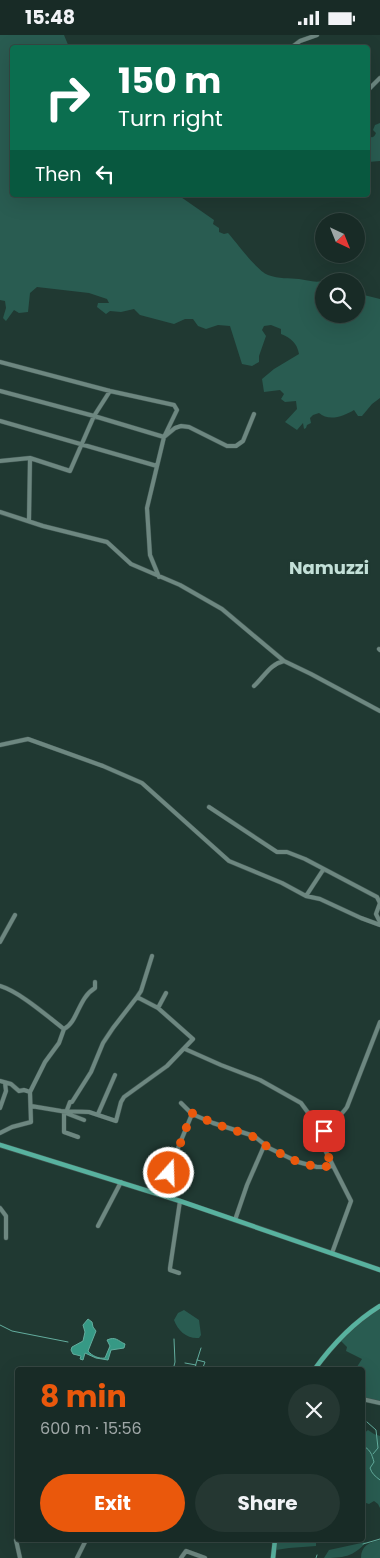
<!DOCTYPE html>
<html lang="en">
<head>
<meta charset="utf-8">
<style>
	:root { --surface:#182b26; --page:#253732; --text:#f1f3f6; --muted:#9fa7a7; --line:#364743; --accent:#ea580c }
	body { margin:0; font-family:Poppins,sans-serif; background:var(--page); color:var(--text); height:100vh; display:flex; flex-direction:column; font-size:19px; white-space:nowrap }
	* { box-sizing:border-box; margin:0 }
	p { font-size:16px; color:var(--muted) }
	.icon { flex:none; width:28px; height:28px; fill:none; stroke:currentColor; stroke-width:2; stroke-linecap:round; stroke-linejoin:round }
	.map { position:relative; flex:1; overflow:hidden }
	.panel { position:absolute; left:15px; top:1332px; width:350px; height:175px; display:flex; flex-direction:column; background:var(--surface); border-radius:5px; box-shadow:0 5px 20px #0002,0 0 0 1px var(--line) }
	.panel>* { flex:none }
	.guide { position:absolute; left:10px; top:10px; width:360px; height:152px; border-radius:5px; box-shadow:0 5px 20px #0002,0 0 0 1px var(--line); background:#0b6e4f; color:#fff; overflow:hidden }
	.needle { width:32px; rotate:137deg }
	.controls { position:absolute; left:315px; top:178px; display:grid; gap:10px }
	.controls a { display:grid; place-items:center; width:50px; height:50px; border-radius:50%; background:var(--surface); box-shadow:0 5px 20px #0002,0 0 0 1px var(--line); font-size:25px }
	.pin { position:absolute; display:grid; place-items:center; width:42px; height:42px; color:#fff; margin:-21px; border-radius:10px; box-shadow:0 2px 8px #0006 }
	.me { position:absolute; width:55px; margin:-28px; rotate:20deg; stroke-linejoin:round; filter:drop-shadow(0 0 4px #0008) }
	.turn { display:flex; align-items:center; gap:18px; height:105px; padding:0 25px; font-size:22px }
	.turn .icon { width:65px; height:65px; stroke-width:2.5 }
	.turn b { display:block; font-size:35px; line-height:42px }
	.then { display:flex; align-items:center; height:48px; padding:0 25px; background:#0003; gap:10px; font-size:19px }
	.round { display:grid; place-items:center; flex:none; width:52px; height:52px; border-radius:26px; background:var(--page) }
	.overview { display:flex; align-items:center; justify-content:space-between; height:85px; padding:0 25px }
	h1 { font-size:30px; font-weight:700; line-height:38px; color:var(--accent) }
	.primary-button { display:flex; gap:10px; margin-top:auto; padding:10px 25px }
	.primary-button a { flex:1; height:58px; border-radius:30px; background:var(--accent); color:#fff; font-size:20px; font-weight:700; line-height:58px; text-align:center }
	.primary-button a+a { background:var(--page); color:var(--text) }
	.status { display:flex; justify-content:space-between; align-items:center; height:35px; padding:0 25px; background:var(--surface); direction:ltr }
	.status svg { height:14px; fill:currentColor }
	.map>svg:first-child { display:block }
	.green { fill:#295c51 }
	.water { fill:#369985; stroke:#63ad9e }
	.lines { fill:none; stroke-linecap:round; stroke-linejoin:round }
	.stream { stroke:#63ad9e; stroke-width:1 }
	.minor-casing { stroke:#3e544f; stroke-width:5 }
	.major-casing { stroke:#3e544f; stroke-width:5.5 }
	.minor { stroke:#6d8780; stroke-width:4 }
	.major { stroke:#58b29f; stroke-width:4.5 }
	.route { stroke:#ea580c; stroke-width:9; stroke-dasharray:0 16.2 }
	.labels { text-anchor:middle; stroke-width:5; stroke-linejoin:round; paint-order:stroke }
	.quarter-label { font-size:18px; font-weight:bold; fill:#c3e0d8; stroke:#203932 }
</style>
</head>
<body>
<div class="status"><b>15:48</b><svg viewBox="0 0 49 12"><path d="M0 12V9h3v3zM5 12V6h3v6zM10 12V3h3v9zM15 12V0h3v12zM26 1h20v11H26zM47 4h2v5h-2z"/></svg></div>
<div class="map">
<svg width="380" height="1523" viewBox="0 0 380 1523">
	<rect width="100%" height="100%" fill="#203932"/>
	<path class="green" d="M0,0H64L69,12H12V160H178L214,185L213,189L219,193V197L224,199L228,198C237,208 257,236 268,240C279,244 289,243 299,244C306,245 315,248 322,246L324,247V279H356V258L380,264V363L372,369L362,381H358L354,375C344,381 329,387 319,378L313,380L310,383L311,388L307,390L306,393L304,394L303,388L297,395L285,387L297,374L296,366L285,367L281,364L284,359L280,355L264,357L262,344L274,334L299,319C297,308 291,303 281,299V294L271,290L264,291L262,295L266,301L259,321V327L252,331L242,329L230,291L218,290L206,294L198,291L193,284H185L174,289L140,280L134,274L121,277L110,276L106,279L97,272L98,268H109L107,264L89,258L37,252L30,258L28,277L19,278L14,275L6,286L3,283L6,273L5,266L0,265Z
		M380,88V126L368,127V104C371,101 374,104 376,98L373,95L375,90Z
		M380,1272V1366L363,1363L362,1335H355L362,1324L346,1316L347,1312L340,1305L372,1277Z
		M184,1275L199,1285L201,1300L199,1303C187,1304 178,1296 174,1285L178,1278Z
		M368,1395L374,1399L380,1401V1473L378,1469L374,1466L369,1469L363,1467V1399Z
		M277,1505H316V1511L289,1513L276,1515Z
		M380,1505V1523H361C361,1511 369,1507 380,1505Z
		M366,1507C354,1522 342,1523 324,1523L329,1515Z"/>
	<path class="water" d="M88,1284L92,1287L93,1292L96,1296L88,1316C92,1321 99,1324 105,1323L110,1311L107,1305C116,1301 118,1306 125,1309L124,1313L111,1315L108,1325L96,1323L85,1318L83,1325L80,1324L81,1321L73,1319L71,1315L72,1312L83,1306L85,1297L83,1290Z"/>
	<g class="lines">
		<path class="stream" d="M0,1290L12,1296L68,1307
			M197,1325L205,1327L202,1335
			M185,1328L196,1330
			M173,1335L175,1327L174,1304
			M194,1335L201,1313
			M367,1387L376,1395L378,1413L373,1419
			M362,1411C370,1413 372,1420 374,1427L370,1433C372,1439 375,1441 380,1445
			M363,1509L380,1504
			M316,1523L317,1520"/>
		<g class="minor-casing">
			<path id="minor" d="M292,12L300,6L317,0
				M368,55L380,43
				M0,327L110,356L174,370L177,375L164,402L94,381L0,356
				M0,386L157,431
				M0,426L30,423L70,436L94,381L110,356
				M0,477L43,491L107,507L131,529L180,550L222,574L284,626L311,639L380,676
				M29,486L30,423
				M159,542L150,520L147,473L164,402L175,393L181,391L189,392L227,411H236L243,406L254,379
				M379,614L380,615
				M254,651C264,642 270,629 284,626
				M0,710L28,704L103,731L142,748L229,826L282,848L306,861L320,864L361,883L380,890
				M209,772L277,817H287L305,824L377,862L380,868L376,879L380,887
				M306,861L323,835
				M0,907L15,880
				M0,951C20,957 47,981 64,994
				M158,973L166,958
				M185,1014L221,1030L260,1045L301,1068L312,1083L315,1097L320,1105
				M0,1046L11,1049L19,1056L24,1055L30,1057
				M31,1071L61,1076L89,1077L116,1086L121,1067L124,1062L167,1031L193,1004L158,973L137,962L141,956L152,921
				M0,1073L6,1056L5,1048
				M67,1075L70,1067H72L91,1037L103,1008L113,993L137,962
				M63,1077L84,1085
				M64,1077V1097L78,1102
				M98,1079L115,1040
				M192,1079L213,1088L254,1101L269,1113L298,1127L317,1132H326L333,1131
				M0,1098L12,1092L31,1087L30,1057L45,1027L59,1008L64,994C78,987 78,963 95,953V947
				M163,1161L171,1130L192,1079L181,1068
				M0,1173L6,1181V1203
				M235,1185L247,1150L264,1111
				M98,1191L121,1147
				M332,1218L351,1166L320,1105C323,1093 340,1083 347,1072L380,987
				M179,1238L170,1235V1233L180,1166
				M362,1364L380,1368
				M18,1503L16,1505L20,1523
				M77,1523L86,1505
				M181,1523L186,1516L205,1523"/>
		</g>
		<g class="major-casing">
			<path id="major" d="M0,1110L180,1166L380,1235
				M314,1335C332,1310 354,1287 380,1271
				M273,1523L275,1505"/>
		</g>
		<use href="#minor" class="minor"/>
		<use href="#major" class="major"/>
	</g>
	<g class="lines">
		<path class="route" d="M169,1138L192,1078L213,1088L254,1102L269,1113L298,1127L317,1132L333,1131L320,1105L324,1096"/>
	</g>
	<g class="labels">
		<g class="quarter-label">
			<text x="329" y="539">Namuzzi</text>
		</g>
	</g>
</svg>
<div class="controls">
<a><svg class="needle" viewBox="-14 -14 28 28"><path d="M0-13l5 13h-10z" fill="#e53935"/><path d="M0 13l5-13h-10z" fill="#9fa7a7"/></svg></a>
<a><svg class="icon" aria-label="search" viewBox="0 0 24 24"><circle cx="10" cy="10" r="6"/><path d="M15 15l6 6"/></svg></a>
</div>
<div class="pin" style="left:324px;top:1096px;background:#d93025"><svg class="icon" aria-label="arrive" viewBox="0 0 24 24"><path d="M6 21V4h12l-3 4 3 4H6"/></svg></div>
<svg class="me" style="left:169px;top:1138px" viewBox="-20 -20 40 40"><circle r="17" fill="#ea580c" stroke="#fff" stroke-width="3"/><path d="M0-11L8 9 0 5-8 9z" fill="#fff"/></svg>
<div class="guide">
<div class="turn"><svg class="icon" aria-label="right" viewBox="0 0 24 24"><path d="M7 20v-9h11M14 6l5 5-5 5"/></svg><div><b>150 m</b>Turn right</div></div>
<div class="then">Then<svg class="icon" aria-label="left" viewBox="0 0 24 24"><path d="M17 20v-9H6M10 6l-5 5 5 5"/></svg></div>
</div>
<section class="panel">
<div class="overview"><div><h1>8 min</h1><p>600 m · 15:56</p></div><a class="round"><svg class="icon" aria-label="close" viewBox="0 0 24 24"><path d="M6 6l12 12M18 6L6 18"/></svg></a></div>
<div class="primary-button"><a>Exit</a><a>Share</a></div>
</section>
</div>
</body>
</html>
